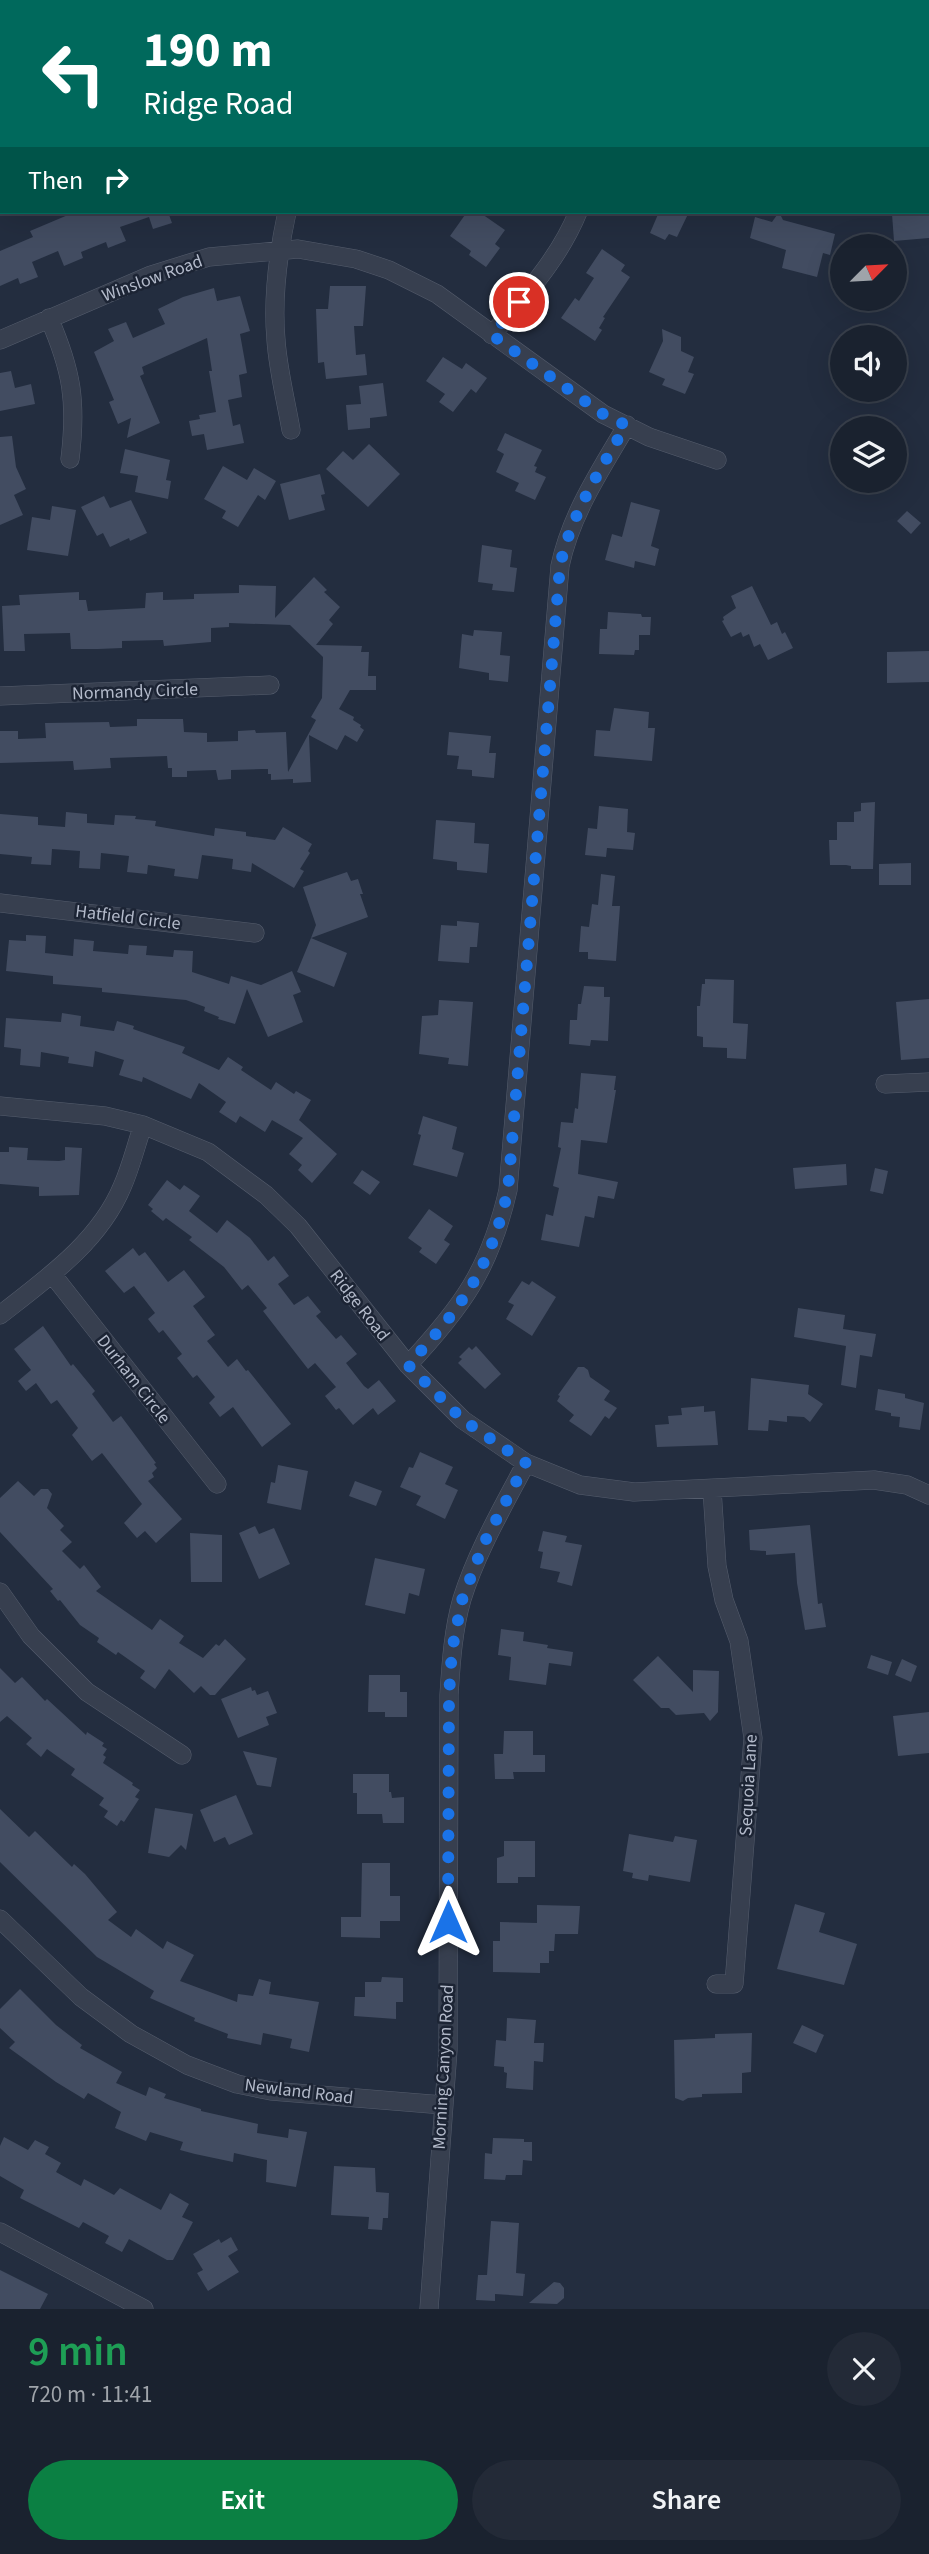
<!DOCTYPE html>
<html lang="en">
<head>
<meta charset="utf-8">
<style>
	:root { --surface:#1a222f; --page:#232a37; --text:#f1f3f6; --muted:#9fa4aa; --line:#383f4b; --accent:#0b8043 }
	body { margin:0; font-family:"Source Sans 3",sans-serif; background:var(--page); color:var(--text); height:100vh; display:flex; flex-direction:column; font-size:26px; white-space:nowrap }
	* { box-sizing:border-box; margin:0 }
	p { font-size:23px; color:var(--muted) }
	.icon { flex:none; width:38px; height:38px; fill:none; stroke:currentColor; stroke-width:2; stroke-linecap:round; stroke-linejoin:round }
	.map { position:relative; height:2309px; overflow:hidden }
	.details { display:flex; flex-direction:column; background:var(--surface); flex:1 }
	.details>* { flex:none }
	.guide { position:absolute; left:0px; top:0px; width:929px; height:214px; box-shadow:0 7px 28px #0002,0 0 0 2px var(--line); background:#00695c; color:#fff; overflow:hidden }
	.needle { width:46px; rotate:66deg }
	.tools { position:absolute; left:830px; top:234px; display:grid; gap:14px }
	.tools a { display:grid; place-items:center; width:77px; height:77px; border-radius:50%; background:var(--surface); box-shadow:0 7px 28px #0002,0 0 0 2px var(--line); font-size:35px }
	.pin { position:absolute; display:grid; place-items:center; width:60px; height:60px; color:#fff; margin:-30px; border:4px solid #fff; border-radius:50%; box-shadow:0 2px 7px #0007 }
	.me { position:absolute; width:77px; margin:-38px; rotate:0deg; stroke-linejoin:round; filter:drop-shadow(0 0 5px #0008) }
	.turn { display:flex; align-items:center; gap:24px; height:147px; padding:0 28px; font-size:32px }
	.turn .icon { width:91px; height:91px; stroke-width:2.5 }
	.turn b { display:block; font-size:49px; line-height:60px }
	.then { display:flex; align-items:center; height:66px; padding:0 28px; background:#0003; gap:14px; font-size:26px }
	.round { display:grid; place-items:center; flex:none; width:74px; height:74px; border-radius:37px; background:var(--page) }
	.overview { display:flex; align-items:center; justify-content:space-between; height:119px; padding:0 28px }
	h1 { font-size:42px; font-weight:600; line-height:52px; color:#1e9e55 }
	.action { display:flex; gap:14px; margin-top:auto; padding:14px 28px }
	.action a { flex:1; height:80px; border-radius:42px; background:var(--accent); color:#fff; font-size:28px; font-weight:600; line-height:80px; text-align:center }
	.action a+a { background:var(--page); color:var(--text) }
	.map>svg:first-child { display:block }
	.building { fill:#424c61 }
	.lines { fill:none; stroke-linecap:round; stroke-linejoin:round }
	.minor-casing { stroke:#555d6d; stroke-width:19 }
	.minor { stroke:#373f4f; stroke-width:18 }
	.route { stroke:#1a73e8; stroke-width:12; stroke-dasharray:0 21.6 }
	.labels { text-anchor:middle; stroke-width:5; stroke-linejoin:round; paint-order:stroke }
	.street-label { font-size:18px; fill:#b3baca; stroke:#1c2434 }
</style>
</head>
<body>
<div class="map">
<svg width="929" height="2309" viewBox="0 0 929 2309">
	<rect width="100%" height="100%" fill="#232d3f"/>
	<path class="building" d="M75,212H168L172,223L153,229L149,217L120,227L126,241L108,248L106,242L81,252L83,258L64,266L58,251L32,262L38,277L20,284L18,278L0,286V251L33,237L30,231Z
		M467,212H479L505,230L495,244L500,248L486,267L469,255L471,251L450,236Z
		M659,212H689L677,237L669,234L665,240L650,233Z
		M779,212L783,220L835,234L830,255L823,253L817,277L782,268L786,250L750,238L755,217L772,222Z
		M929,213V238L894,241L892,214Z
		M602,249L625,265L621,271L630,277L603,317L605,318L599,328L602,330L595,341L561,318L575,298L579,301L594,278L586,273Z
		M330,286H366L363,326H354L356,355L365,354L367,375L326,379L324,362L318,363L316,309H328Z
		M214,288L217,301L240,296L250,331L240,334L247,373L239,375L242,397L228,400L233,426L240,424L244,443L207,450L204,434L192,436L189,421L200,419L199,415L216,412L209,371H212L207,338L142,367L144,374L140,376L160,423L127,438L131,418L118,424L109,402L114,400L94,352L114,341L108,329L126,322L133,338L165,324L158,309L183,297Z
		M662,329L681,337V351L694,357L688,372L694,374L685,394L662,385L665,379L649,372L663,341Z
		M443,357L462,369L466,363L487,378L476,393L471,389L453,412L439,402L445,394L426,381Z
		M11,371L15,388L31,384L35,404L0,411V373Z
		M383,383L387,416L370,418V428L348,430L346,405L361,404L359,386Z
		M505,433L542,450L534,466L537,467L535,472L546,477L535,500L515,491L519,483L496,472L504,454L497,450Z
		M12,436L16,467L26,489L14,495L23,515L0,525V437Z
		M369,444L400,474L368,507L326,469L343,451L353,460Z
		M125,449L170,460L166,480L171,481L168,499L135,492L138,476L120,473Z
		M223,466L247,480L254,468L276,481L265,500L258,495L238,527L222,518L226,511L204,499Z
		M320,474L325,494L321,495L325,510L289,520L280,484Z
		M104,496L110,508L131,500L147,533L130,541L129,538L110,547L103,533L97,536L81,507Z
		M631,502L660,510L651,546L659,549L655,566L635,561L634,568L605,560L612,534L622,537Z
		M52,506L76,510L68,556L27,550L32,517L50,520Z
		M907,511L921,523L911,534L897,521Z
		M482,545L512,550L510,567L517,568L514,592L492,590L493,584L478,582Z
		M314,577L327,590L324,592L340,607L329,620L333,624L316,645L362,646L361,652H369L368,676H376V690H350L339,709L354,717L353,720L361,725L360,727L364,730L357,742L345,735L337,750L309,735L311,782L293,783V779L271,780V774H268V769H262L231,770V779L218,780L216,770L187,771V777H172V768H168L167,756L110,758L111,768L74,770L73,761L0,763V731H18V739L46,738L45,723L109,722L110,727L137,726V719H183L184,732L207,733V742L238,741V731L255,730L256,733L286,732L288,772L316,720L311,717L322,698L323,657L290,625L229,623V627L211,628V642L164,646L163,640L122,641V648L98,649H71L70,633L24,634L25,651H4L2,606L20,605L19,595L79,592V600H86L88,611L145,608L146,593L163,592V600L194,599V594L239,593V585L276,586L275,618Z
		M752,586L771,625L777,622L782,634L785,632L793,648L768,660L760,644L754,647L749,634L743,637L741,632L731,637L722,621L724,620L723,617L736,608L731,596Z
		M608,612L641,614L642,617H651L650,635H639V650H635L634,655L599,654L600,629H607Z
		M474,630L502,632L500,655L510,656L508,682L489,680V673L459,668L462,634L473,636Z
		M929,651V682L887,683V652Z
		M614,708L649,712L648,728H655L652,761L594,756L596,730L610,731Z
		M449,732L491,736L489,753H496L494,778L472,776V770L457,769L459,756L447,755Z
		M875,802L873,869H851V866L846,865H830L829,840H837V822H854V812L861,811V803Z
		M599,806L628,809L627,832L635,833L633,850L607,848L606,857L585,855L588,828L597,829Z
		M66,812L87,814V823L114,825L115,815L136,816L135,819L156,821L155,826L214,836L215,828L246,832V836L275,840L283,827L312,844L308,851L310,853L300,869L304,871L294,888L252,863L251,872L232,869L233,859L202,855L198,879L174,876L175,869L148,865L147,874L127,872L129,856L101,853L100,869L79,868L80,851L52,849L51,865L31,864L32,857L0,854V814L38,817V825L65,827Z
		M436,820L475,823L474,843L489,844L487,873L457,870V862L433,859Z
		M911,863V885H879V864Z
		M347,872L351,881L358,879L363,894H360L368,917L311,938L316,925L303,887Z
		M601,874L615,876L612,906H620L616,961L588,959V952H579L581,926L589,927L592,904L598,905Z
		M457,921L479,923L477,947H470L469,963L438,961L441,925L457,926Z
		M26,935L46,936L45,953L73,956L74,939L94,941L93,951L128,954L129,945L147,946L146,955L173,957L174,950L193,951L192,972L229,984L231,976L261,985L292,971L301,992L293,995L303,1022L268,1037L247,989L235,1024L218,1019L219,1017L204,1011L205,1007L186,1000L102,992V988L53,984V976L6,971L9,940L26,941Z
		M311,938L347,953L334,987L297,972Z
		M705,979L734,980L733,1023L748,1024L746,1059L727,1058V1048L703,1047V1037L697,1036V1006H700L702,984H705Z
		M584,986L604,987V997H610L608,1041L591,1040L590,1046L569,1044L570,1020H577L578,1004H581Z
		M929,999V1058L901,1060L896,1002Z
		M439,1000L473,1002L468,1066L448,1064L449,1058L419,1054L422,1016L438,1015Z
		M62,1013L81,1016L80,1026L114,1031L117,1021L134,1026L133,1029L185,1047L182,1053L219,1070L228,1057L243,1067L241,1070L271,1090L276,1082L294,1094L296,1091L311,1100L299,1120L337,1154L312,1183L298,1170L302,1165L289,1154L303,1138L272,1120L265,1132L240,1116L236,1123L219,1112L226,1102L199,1083L191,1099L143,1077L142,1082L119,1075L124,1060L95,1051L93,1067L68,1063L69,1057L41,1052L40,1067L20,1065L21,1049L4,1047L6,1018L61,1022Z
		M581,1073L616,1076L614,1090H616L607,1143L581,1140L578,1174L618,1182L614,1199L598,1196L594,1218L585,1216L579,1247L541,1240L546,1214L553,1216L559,1188L553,1186L561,1148L558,1147L561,1122L573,1123L575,1108L578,1109Z
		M423,1116L457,1127L452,1149L464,1153L457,1177L413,1165L421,1135L418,1134Z
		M9,1147L28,1148L27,1160L59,1161L65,1160V1147L82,1148L79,1195L39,1196V1187L0,1184V1152H9Z
		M846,1164L847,1185L795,1189L793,1168Z
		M875,1168L888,1171L883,1194L870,1191Z
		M362,1170L380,1182L370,1195L353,1183Z
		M167,1180L180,1190L184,1185L200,1196L189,1211L217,1233L227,1220L250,1238L268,1261L274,1256L289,1276L278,1284L294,1305L308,1296L321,1312L316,1316L336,1339L341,1335L357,1354L346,1363L364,1386L368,1389L379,1380L396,1401L378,1415L373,1408L353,1425L339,1408L336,1410L325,1396L336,1387L315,1363L308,1369L263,1311L267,1308L248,1285L242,1290L224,1267L189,1240L192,1237L166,1218L163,1221L151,1211L153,1209L148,1205Z
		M429,1209L453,1226L444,1240L450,1244L436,1264L419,1252L422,1248L408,1238Z
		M133,1248L139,1256L145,1252L168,1282L184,1270L205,1297L193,1306L215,1335L207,1341L228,1367L237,1359L246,1371L248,1370L291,1424L262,1447L233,1407L220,1417L209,1403L215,1397L197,1375L193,1378L177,1358L182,1354L163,1330L159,1333L148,1319L155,1313L134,1286L124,1293L105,1271Z
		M522,1281L529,1285L532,1281L556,1297L532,1336L506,1319L514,1305L508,1302Z
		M798,1308L845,1315L843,1329L876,1334L872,1357L860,1355L856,1388L841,1385L846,1346L794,1337Z
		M43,1326L71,1366L73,1364L95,1391L92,1394L113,1422L121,1416L156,1463L154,1464L157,1468L152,1473L154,1477L148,1481L182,1519L156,1543L145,1531L137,1538L124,1523L142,1504L102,1453L92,1461L72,1435L78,1428L57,1400L51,1404L36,1383L26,1391L18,1381L31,1370L14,1349Z
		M476,1346L501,1374L485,1389L458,1363L462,1359L459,1357L469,1347L472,1350Z
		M578,1367H584L588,1370L590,1377L610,1391L604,1400L617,1408L609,1419L605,1416L591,1436L569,1421L574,1415L557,1401L560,1396L558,1395Z
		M751,1378L809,1385L808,1394L823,1404L810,1422L804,1417L787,1416V1422L769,1420L768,1431L748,1430Z
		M878,1389L905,1394V1398L924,1403L920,1430L899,1427L900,1417L891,1416V1413L875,1410Z
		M704,1406V1412L715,1411L718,1445L657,1447L655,1425L669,1424L668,1416L682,1415L681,1408Z
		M420,1452L453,1467L445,1484L458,1490L445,1519L416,1505L421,1496L400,1487L409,1467L413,1468Z
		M278,1465L308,1471L301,1510L267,1503L271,1482L275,1483Z
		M18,1481L34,1496L41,1489H48L52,1494L47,1508L64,1526L60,1530L72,1542L62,1551L80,1569L84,1565L101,1587L96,1591L152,1630L160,1619L184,1636L179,1643L203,1658L216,1644L219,1646L225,1639L246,1659L215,1695H210L201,1686L194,1693L169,1669L155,1689L140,1678L145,1671L118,1652L116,1655L97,1642L99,1638L80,1625L60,1600L58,1601L50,1591L53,1589L0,1532V1498Z
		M355,1481L382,1491L376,1506L349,1496Z
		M810,1525L818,1604L822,1603L826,1627L805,1630L797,1583L795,1553L766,1555V1551L750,1550L749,1530Z
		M255,1526L259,1534L274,1528L290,1564L259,1579L239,1533Z
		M543,1531L567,1536L565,1542L582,1545L572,1586L557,1582L560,1572L540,1568L543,1552L538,1551Z
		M190,1533L222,1535V1582H191Z
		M375,1558L425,1569L419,1596L409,1593L405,1614L365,1605Z
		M501,1629L524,1632L523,1641L548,1645L547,1648L573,1652L571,1666L549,1663L546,1685L509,1680L511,1657L498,1655Z
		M871,1655L892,1662L888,1675L867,1668Z
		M658,1656L693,1692V1670L719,1671L718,1712L710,1721L704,1713L676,1715L669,1708H661L633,1680Z
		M902,1659L917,1666L911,1682L895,1675Z
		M0,1668L15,1683L22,1677L45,1701L47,1699L86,1735L87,1732L104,1743L102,1746L107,1749L103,1755L106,1757L103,1763L133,1783L132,1785L140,1790L135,1797L139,1799L124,1822L121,1820L117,1826L104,1817L108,1811L99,1805L104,1798L71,1775L75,1769L47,1749L41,1757L26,1744L32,1738L7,1716L0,1722Z
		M369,1675H400V1692H407V1717H385V1712H368Z
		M251,1687L252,1691L255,1690L257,1695L268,1691L277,1713L266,1717L269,1725L238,1738L221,1699Z
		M929,1712V1753L898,1756L893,1716Z
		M504,1731H533V1755H545V1772H513L514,1779H495L494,1754H503Z
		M243,1751L277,1758L271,1787L257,1785Z
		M353,1774H389V1792H391L392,1798L404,1797V1823H383L382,1814H357V1793H353Z
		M236,1795L253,1834L229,1845L225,1837L214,1842L200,1810Z
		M155,1808L193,1814L186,1850L181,1845L169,1857L148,1853Z
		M0,1809L29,1837L35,1831L72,1867L74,1864L85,1874L117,1912L108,1920L131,1937L136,1929L163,1949L167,1941L194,1955L180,1981L237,2002L238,1994L253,1996L259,1979L271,1982L269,1994L319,2002L309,2052L290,2048L292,2039L263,2033L261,2045L227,2038L228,2034L194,2021L195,2018L150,1998L154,1991L97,1957L0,1862Z
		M629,1834L673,1842L675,1836L697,1840L690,1882L649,1875L648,1881L632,1878L633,1873L623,1871Z
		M504,1841H535V1877H518V1883H497V1858L504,1856Z
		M362,1863H390V1896H400V1921H380V1938L341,1937V1917H361Z
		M795,1904L825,1913L819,1932L857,1944L844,1985L777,1969Z
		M537,1905L580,1906L578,1934H555L554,1951H549V1963H540V1973L493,1972V1941H500V1922L537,1923Z
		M382,1977L403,1978V2002H396V2019L354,2016L355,1997H365V1982H381Z
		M20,1989L56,2025L82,2045L80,2048L122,2072L116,2083L146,2096L149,2087L166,2094L164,2098L201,2109V2111L258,2124L257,2133L288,2138L289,2129L307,2132L296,2187L266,2182L267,2160L234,2153L233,2162L195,2154L180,2150L183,2142L150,2132L146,2141L115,2128L121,2112L88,2093L84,2099L56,2082L9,2048L15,2042L0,2028V2009Z
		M507,2018L536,2020L534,2043H544L543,2062L534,2061L533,2090L506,2088L507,2073L504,2072V2067L494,2066L496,2040L506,2041Z
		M802,2025L824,2035L816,2053L793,2043Z
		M752,2033L751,2072L742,2073V2093L702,2094V2097L688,2098L683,2101L675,2098L674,2040L715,2038V2034Z
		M4,2137L28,2150L35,2140L49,2147L45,2154L61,2163L56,2172L81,2186L84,2179L114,2195L120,2188L161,2210L170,2193L189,2204L182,2217L193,2222L173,2260H167L129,2239L122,2252L105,2243L109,2236L83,2222L79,2228L20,2198L24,2190L0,2176V2146Z
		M493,2138L524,2139V2142H532V2161L523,2160L522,2175H506L505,2180L484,2179L485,2153L492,2154Z
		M334,2166L375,2168L376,2192L389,2193L388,2218H383L382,2230L368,2229L369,2217L331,2215Z
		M491,2221L519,2223L516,2273L525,2274L523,2296L495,2294V2301L476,2300L478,2275H487Z
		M231,2237L238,2250L228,2256L239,2272L208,2291L197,2273L203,2270L193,2254L219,2239L221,2243Z
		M0,2270L48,2294L40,2309H0Z
		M554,2282L560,2283L564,2288V2298L557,2304L529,2303Z"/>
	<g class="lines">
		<g class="minor-casing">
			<path id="minor" d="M17,0L18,2
				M152,2L156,0
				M633,2V0
				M0,67L2,66
				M928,81H929
				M928,172H929
				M287,212C278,254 272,296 276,340C278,370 286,401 291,430
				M49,318C72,371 77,402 70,459
				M492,335C524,296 559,259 578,212
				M0,340L151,275L209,257L298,249L356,259L389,270L437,294L603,414L649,437L717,460
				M0,696L270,685
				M0,903L255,933
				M885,1084L929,1082
				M0,1106L105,1116L143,1125L208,1152L266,1195L298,1226L408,1365L463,1420L526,1463L580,1485L634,1492L874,1480L907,1485L929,1495
				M52,1274L217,1484
				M0,1315C46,1279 99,1242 122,1187C131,1167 136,1145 143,1125
				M408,1365C462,1307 490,1269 508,1190L560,566C571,514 600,471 627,425
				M712,1489L717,1566L724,1600L739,1641L753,1738L734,1984H716
				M0,1592L31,1636L87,1692L182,1755
				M0,1919L81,1997L131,2034L187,2065L237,2084L271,2091L443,2105
				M0,2232L144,2309
				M429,2309L448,2050L449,1695C451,1664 453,1630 462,1599C477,1551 503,1507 526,1463"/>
		</g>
		<use href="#minor" class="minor"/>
	</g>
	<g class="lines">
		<path class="route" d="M448,1922L449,1695L452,1650L462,1600L484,1543L526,1463L463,1420L408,1365C462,1307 490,1269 508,1190L560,566C571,514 600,471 626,425L603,414L492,335L519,302"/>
	</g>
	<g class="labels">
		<g class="street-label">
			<text transform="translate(152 278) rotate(-20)" y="6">Winslow Road</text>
			<text transform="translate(135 691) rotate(-2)" y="6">Normandy Circle</text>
			<text transform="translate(128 917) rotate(7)" y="6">Hatfield Circle</text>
			<text transform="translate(360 1305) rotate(52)" y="6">Ridge Road</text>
			<text transform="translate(134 1379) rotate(52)" y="6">Durham Circle</text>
			<text transform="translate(748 1785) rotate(-87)" y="6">Sequoia Lane</text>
			<text transform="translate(443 2067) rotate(-87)" y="6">Morning Canyon Road</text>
			<text transform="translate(299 2091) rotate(7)" y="6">Newland Road</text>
		</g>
	</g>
</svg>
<div class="tools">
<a><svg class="needle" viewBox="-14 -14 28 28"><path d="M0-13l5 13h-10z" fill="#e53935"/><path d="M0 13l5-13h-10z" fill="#9fa4aa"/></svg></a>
<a><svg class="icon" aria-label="sound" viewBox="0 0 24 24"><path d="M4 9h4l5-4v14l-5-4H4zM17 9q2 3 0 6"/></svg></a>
<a><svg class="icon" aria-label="layers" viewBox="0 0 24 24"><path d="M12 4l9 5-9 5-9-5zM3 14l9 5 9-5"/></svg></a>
</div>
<div class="pin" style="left:519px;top:302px;background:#d93025"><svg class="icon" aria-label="arrive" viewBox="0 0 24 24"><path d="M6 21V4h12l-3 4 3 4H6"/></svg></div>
<svg class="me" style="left:448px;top:1922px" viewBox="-20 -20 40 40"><path d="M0-17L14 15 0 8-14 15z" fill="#1a73e8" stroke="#fff" stroke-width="4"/></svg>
<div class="guide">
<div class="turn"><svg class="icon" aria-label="left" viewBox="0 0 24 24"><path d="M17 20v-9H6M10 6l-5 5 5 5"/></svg><div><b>190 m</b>Ridge Road</div></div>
<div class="then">Then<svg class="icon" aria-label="right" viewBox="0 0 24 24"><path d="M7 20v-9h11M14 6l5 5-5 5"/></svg></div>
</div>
</div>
<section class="details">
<div class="overview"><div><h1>9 min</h1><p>720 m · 11:41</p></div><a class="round"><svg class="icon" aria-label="close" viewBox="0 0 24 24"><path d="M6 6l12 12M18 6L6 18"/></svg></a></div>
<div class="action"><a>Exit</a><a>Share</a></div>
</section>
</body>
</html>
